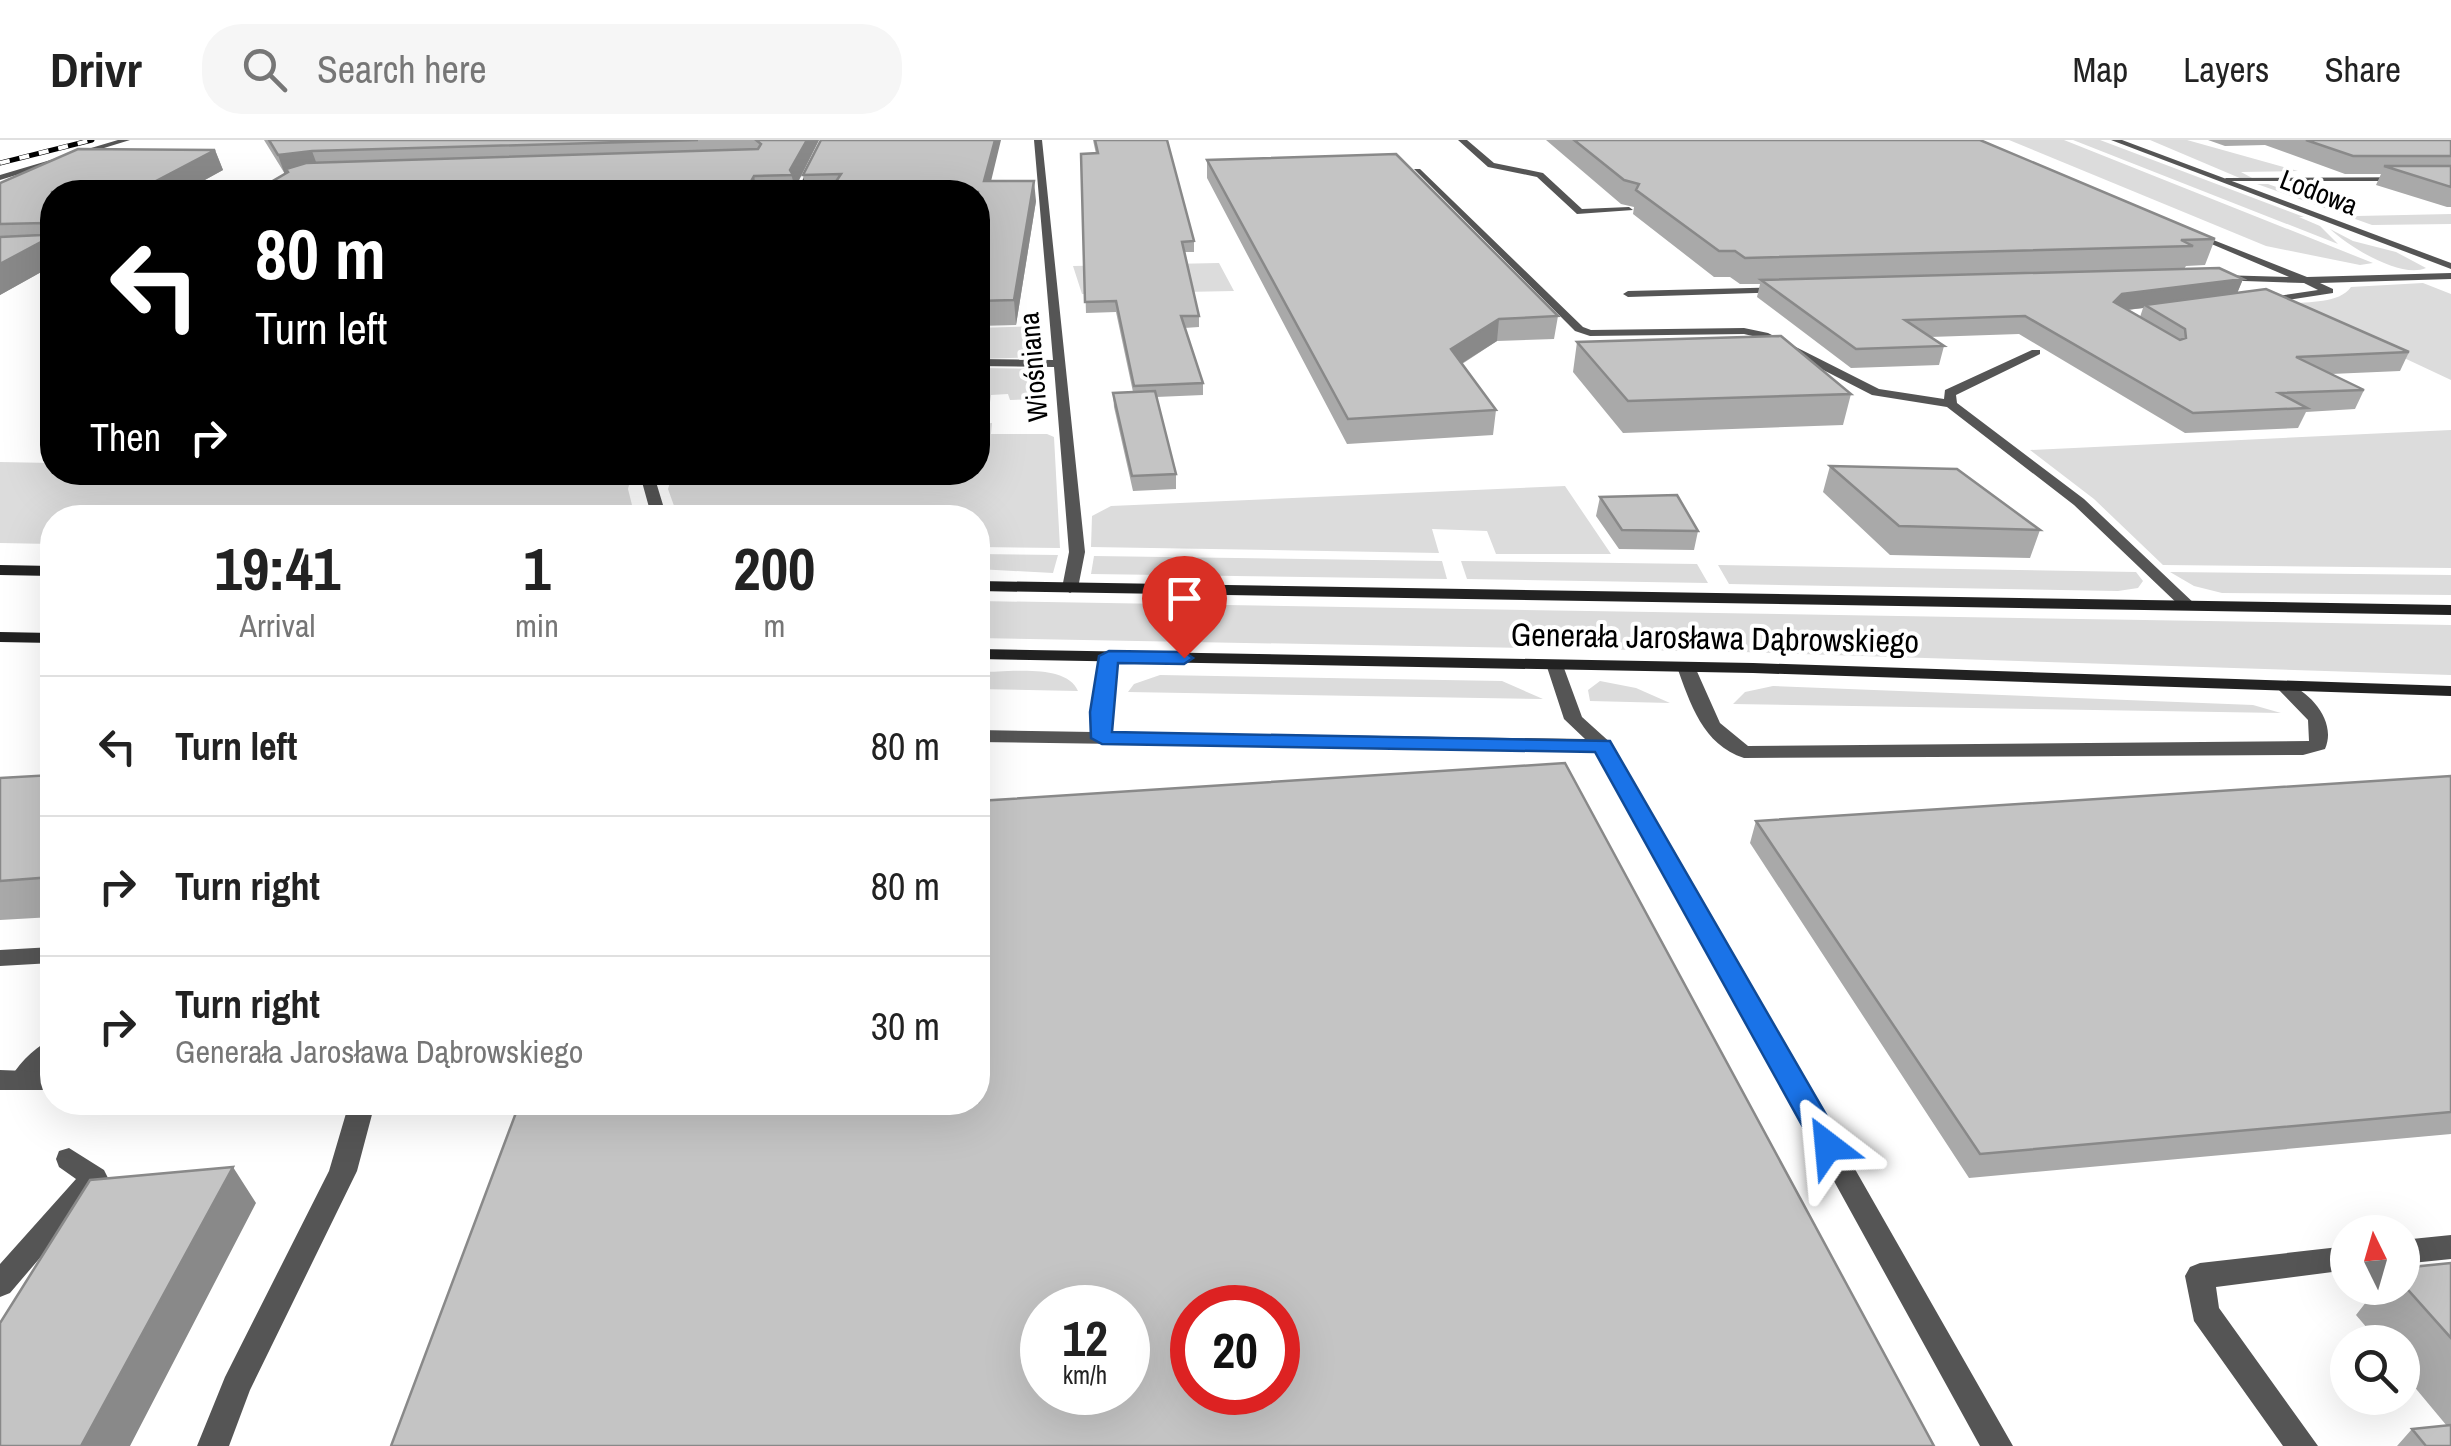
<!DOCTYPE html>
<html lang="en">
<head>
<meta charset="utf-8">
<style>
	:root { --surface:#fff; --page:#f6f6f6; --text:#222; --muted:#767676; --line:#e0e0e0 }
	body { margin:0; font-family:"Archivo Narrow",sans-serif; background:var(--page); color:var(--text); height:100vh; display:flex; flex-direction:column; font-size:38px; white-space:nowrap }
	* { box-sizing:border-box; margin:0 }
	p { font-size:32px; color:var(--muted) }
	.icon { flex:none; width:55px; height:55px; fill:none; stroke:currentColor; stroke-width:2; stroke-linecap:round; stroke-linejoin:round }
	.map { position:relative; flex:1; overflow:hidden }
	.drawer { position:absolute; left:40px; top:365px; width:950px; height:610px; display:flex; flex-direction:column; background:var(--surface); border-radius:40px; box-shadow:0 10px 40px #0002 }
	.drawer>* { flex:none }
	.top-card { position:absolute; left:40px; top:40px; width:950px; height:305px; border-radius:40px; box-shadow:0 10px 40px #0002; background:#000; color:#fff; overflow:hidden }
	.needle { width:65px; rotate:355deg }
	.fabs { position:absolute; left:2330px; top:1075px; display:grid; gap:20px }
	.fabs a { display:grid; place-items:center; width:90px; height:90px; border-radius:50%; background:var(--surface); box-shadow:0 10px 40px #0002; font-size:50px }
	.speed { position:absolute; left:1020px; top:1145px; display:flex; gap:20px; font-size:50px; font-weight:700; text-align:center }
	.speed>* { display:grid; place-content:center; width:130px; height:130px; border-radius:50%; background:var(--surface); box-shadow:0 10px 40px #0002; line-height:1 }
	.speed small { font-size:25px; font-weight:400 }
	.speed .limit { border:15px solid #d22; background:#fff; color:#111 }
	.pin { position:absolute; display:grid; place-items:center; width:85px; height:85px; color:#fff; margin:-102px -42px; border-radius:50% 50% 50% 0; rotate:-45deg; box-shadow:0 0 10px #0007 }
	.pin .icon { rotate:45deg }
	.me { position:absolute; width:110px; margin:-55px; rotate:331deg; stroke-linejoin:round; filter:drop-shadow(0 0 8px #0008) }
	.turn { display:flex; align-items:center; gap:35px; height:210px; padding:0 50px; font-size:45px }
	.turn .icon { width:130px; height:130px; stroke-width:2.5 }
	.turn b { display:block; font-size:70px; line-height:85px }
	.then { display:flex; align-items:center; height:95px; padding:0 50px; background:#0003; gap:20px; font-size:38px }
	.eta { display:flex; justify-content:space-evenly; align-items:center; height:170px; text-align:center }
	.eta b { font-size:60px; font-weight:700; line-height:70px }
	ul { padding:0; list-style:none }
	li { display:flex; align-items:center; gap:30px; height:140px; padding:0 50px; border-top:2px solid var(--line) }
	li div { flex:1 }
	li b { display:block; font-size:38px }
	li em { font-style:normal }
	header { display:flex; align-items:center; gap:60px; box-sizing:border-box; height:140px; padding:0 50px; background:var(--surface); border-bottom:2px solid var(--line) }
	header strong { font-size:48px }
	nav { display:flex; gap:55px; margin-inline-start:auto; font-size:35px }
	.search { width:700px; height:90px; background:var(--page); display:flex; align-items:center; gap:25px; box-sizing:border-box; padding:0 35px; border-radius:40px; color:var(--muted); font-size:38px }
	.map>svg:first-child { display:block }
	.green { fill:#dcdcdc }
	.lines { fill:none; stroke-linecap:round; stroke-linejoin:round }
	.service { fill:#555; fill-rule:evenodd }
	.minor { fill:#555; fill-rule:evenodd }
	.tertiary { fill:#555; fill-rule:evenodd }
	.secondary { fill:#222; fill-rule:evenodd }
	.rail-casing { stroke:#000; stroke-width:5 }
	.rail { stroke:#fff; stroke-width:4; stroke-dasharray:10; stroke-linecap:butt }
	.wall { fill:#a9a9a9; fill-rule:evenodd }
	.shaded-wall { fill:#898989 }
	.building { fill:#c4c4c4; stroke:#898989; stroke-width:2.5; fill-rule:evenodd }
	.route { fill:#1a73e8; stroke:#114b97; stroke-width:2.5 }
	.labels { text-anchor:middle; stroke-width:8; stroke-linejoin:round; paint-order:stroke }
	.far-street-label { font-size:28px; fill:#000; stroke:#fff }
	.street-label { font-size:32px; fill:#000; stroke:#fff }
</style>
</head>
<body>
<header>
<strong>Drivr</strong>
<div class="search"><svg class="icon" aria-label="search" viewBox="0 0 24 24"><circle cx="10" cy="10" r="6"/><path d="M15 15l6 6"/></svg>Search here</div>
<nav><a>Map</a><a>Layers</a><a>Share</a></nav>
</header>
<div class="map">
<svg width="2451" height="1306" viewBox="0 0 2451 1306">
	<rect width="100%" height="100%" fill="#fff"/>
	<path class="green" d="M2009,0H2064L2373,123L2360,125L2266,106Z
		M2073,0H2100L2304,77H2299L2320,86L2338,104Z
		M2150,0H2187L2298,31L2241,32L2254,39H2242Z
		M2257,44H2268L2357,76L2451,74V84L2372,85Z
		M2330,89L2353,101L2396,112L2426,128C2401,139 2349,107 2330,89Z
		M1219,123L1234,151L1082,154L1073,126Z
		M2423,143L2451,154V240L2289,164C2309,161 2339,164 2351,147Z
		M1041,186L1045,217L978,219V188Z
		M978,228L1044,229L1045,259L1010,260L1008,254L991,255L989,270H978Z
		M992,283L991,294H1047L1054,297L1060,408L978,407V378L678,377L668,349L673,333L978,332V284Z
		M2451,290V428L2163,425L2094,359L2030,310Z
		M0,322L52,323V332L632,333L628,349L635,377L52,378V404L0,403Z
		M1565,346L1611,414H1496L1487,391L1432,389L1439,413L1091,407L1092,376L1111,366Z
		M978,414L1058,415L1053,433L978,429Z
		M1094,416L1442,421L1447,439L1091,434Z
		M1461,421L1697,424L1708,443L1467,439Z
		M1718,425L2136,432L2143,441L2138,448L2118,451L1729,444Z
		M2170,432L2451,435V455L2222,453L2194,446Z
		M978,461L2451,485V535L1743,512L978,498Z
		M978,532C1005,533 1066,522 1078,551L978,549Z
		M1160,535L1502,541L1543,559L1128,552L1134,544Z
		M1600,541L1636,548L1670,563L1590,561L1588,550Z
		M1773,546L2253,565L2281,573L1733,564L1745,552Z"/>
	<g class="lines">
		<path class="service" d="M1458,0H1467L1494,23L1543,33L1582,69L1629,67L1633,70L1577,74L1537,37L1488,27Z
			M1414,29H1420L1583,187L1591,190L1744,188L1768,193L1879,249L1944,259L1945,250L2032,210H2040V214L1956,255L1957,263L2084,359L2197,466L2195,469H2183L2074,365L1947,267L1872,255L1761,198L1744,194L1590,196L1575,191Z
			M2451,37V41H2222L2226,38Z
			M2188,90L2307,137L2451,133V139L2320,143L2333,149V153L2262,164L2258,163V159L2318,150L2304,143L2215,140L2219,135L2289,137L2188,94Z
			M1786,147L1791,150L1790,152L1628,157L1623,154L1628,151Z
			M645,332H659L656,342L667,378H652L642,342Z
			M1109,512L1118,517L1109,572L1111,592L1585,599L1564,579L1546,524L1549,520H1561L1582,577L1613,605L2013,1306H1980L1597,611L978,602V590L1092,592L1091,572L1100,517Z
			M1686,522L1695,527L1720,583L1748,606L2309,601L2308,580L2277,548L2286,543C2311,552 2337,582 2325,609L2303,615L1744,618C1703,605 1690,563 1677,527Z
			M52,807V823L0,826V810Z
			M52,900V924C41,937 32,953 13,947L9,940C18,925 36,905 52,900Z
			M342,962H372L374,967L357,1031L250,1250L229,1306H197L225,1237L329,1031L347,970Z
			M69,1008L104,1030L108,1038L10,1153L0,1157V1124L76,1039L59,1027L56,1019L59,1011Z
			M2451,1095V1119L2402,1124V1100Z
			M2348,1106V1130L2216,1147L2219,1168L2318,1306H2283L2194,1181L2185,1136L2190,1127L2200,1123Z"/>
		<path class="minor" d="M118,0H130L0,40V35Z
			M821,0H829L805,52H797Z
			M1034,0H1042L1085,412L1078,448L1070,453L1062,448L1069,412L1054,227L978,226V219L1053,220Z
			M0,930L52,932V950H0Z"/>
		<path class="tertiary" d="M2111,0H2122L2451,123V129Z"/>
		<path class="secondary" d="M0,425L52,426V436L0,435Z
			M978,441L2451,465V475L978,451Z
			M0,492L52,493V503L0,502Z
			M978,509L1753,523L2451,546V556L1753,533L978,519Z"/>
		<g class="rail-casing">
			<path id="rail" d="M0,23L92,0"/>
		</g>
		<use href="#rail" class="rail"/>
	</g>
	<path class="wall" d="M264,0H819L795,48L796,52H254L285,34Z
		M821,0L991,41L1036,61L1016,185L978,186V52H806L803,35Z
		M1093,0H1167L1194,101V112H1185L1199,176V187L1184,188L1203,243V255L1156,257L1176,334V349L1133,351L1114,267L1113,253L1133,252L1116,172L1086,173L1081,14H1096Z
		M1546,0H1980L2215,99L2205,125L2186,126L2184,129L2243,139L2237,153L2409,212L2400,231L2331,234L2364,250L2355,269L2306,272L2298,288L2185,293L2019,194L1930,197L1944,206L1939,225L1851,228L1757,157L1760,144H1740L1730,137H1714L1633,74L1634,67L1621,64ZM2143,168L2140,177L2128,170Z
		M2208,0H2451V67H2447L2376,45L2381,34H2345L2265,5L2225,6Z
		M215,10L223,30L183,52H52V126L0,155V43Z
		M1207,20L1558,176L1554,199L1497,201L1462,224L1496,270L1493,295L1347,304L1207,38Z
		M1577,202L1851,254L1843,285L1623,293L1573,232Z
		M1830,326L2040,390L2030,418L1890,415L1823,352Z
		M1600,357L1698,391L1694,410L1619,409L1596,376Z
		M52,635V777L0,780V638Z
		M2451,636V994L1969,1038L1750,703L1756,681Z
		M2451,1123V1306H2397L2412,1289L2447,1286L2402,1232V1202H2379L2356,1175L2377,1148H2402V1128Z"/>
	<path class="shaded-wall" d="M807,0H819L795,48L790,30Z
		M995,0H1001L986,62L984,41Z
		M215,10L223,30L183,52H135Z
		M312,11L319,30L285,35L278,15Z
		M754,36L757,52H745Z
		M1034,41L1036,61L1016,185L1014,160Z
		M52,96V126L0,155V124Z
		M2243,139L2236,156L2145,165L2143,168L2116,171L2114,162L2122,154Z
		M1499,179L1497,201L1448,232L1451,209Z
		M233,1027L256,1063L130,1306H81Z"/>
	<path class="building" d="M269,0H698L312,11L278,15Z
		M756,0H807L790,30L793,35L754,36L745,52H254L288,32L286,29L306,23L758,9L761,4Z
		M821,0H995L984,41H1034L1014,160L978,161V52H829L841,34L803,35Z
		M1095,0H1167L1194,101L1182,102L1199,176H1181L1203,243L1134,246L1116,161L1085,162L1081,14L1098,13Z
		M1574,0H1980L2215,99L2181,100L2193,106L1745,118L1735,111H1719L1636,50L1639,44L1624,40Z
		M2306,0H2451V16H2353Z
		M78,9L215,10L135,52H52V96L0,124V97L41,95L44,83L0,84V43Z
		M1396,14L1558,176L1499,179L1451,209L1496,270L1348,279L1207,20Z
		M2384,26H2451V47Z
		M2219,128L2243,139L2122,154L2114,162L2180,200L2186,198L2185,189L2145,165L2266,149L2409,212L2296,217L2364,250L2279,253L2307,268L2193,273L2025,176L1905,180L1944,206L1856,209L1761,140Z
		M1781,196L1851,254L1628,261L1577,202Z
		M1155,251L1176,334L1132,336L1113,253Z
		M1830,326L1957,329L2040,390L1899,386Z
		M1677,355L1698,391L1622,390L1600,357Z
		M1565,623L1934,1306H391L520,962H978V661ZM1042,1168H1128V1252H1042ZM1192,1168H1278V1252H1192Z
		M52,635V737L0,741V638Z
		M2451,636V972L1980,1014L1756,681Z
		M233,1027L81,1306H0V1183L90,1040Z
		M2451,1123V1198L2402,1143V1128Z
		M2451,1285V1306H2426L2412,1289Z"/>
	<path class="route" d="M1109,511L1184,512L1193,518L1184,524L1118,523L1112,592L1610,601L1839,997L1843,1006L1839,1014L1828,1018L1818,1014L1595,612L1102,604L1091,598L1090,572L1099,516Z"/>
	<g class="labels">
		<g class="far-street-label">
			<text transform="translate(2319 52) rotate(21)" y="10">Lodowa</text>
			<text transform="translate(1033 227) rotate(-95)" y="10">Wiośniana</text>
		</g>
		<g class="street-label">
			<text transform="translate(1715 498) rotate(1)" y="11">Generała Jarosława Dąbrowskiego</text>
		</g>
	</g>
</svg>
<div class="fabs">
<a><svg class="needle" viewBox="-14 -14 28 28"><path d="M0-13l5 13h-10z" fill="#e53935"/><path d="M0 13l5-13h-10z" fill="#767676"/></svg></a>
<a><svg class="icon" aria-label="search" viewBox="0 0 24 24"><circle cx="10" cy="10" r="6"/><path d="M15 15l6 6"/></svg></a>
</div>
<div class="speed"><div>12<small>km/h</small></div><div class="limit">20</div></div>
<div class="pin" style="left:1184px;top:518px;background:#d93025"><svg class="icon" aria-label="arrive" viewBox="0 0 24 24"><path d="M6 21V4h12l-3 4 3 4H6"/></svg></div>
<svg class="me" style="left:1828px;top:1006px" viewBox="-20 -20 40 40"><path d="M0-17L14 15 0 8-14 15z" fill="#1a73e8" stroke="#fff" stroke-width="4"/></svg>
<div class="top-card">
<div class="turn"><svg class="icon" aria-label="left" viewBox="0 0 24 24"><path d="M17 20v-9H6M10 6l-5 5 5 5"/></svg><div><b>80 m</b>Turn left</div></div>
<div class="then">Then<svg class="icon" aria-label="right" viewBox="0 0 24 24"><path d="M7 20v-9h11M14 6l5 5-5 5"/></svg></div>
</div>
<section class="drawer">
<div class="eta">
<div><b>19:41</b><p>Arrival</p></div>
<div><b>1</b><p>min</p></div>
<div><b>200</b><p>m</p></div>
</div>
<ul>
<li><svg class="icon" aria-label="left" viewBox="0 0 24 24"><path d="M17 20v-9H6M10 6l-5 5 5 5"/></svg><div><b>Turn left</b></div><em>80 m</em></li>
<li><svg class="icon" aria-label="right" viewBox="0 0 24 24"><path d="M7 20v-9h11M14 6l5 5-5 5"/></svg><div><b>Turn right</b></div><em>80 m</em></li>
<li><svg class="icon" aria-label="right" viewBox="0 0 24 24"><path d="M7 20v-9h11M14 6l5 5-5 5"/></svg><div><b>Turn right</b><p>Generała Jarosława Dąbrowskiego</p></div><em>30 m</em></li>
</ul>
</section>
</div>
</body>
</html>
